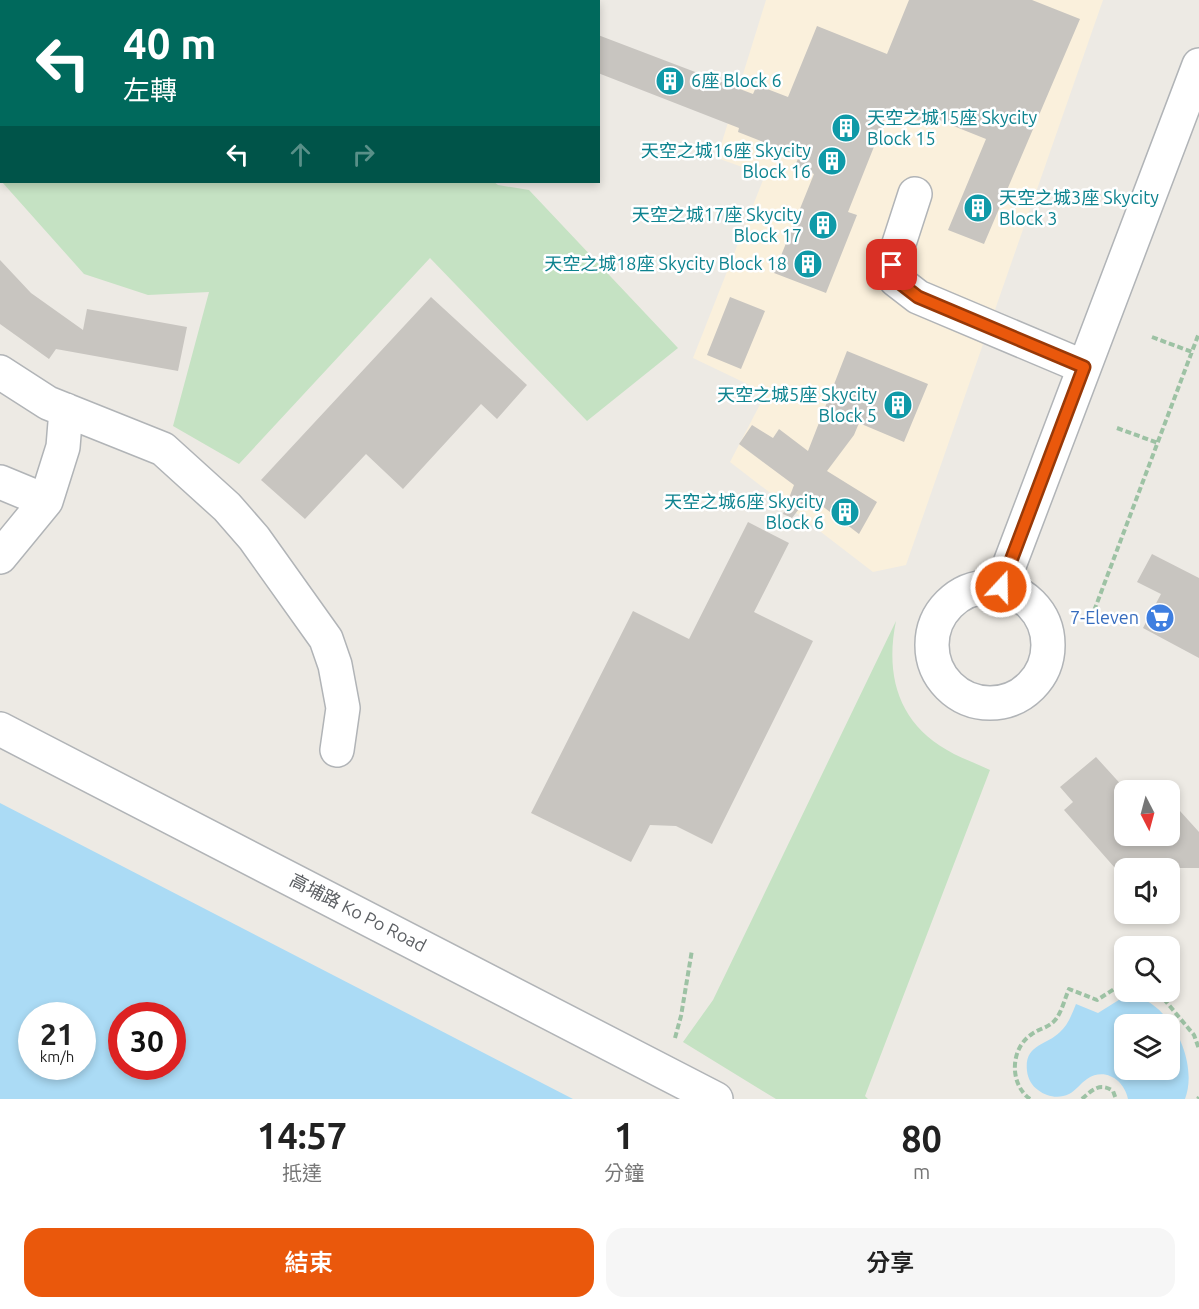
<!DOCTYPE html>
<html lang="zh-TW">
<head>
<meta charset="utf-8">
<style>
	:root { --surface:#fff; --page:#f6f6f6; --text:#222; --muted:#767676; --accent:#ea580c }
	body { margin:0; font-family:Ubuntu,"Noto Sans TC",sans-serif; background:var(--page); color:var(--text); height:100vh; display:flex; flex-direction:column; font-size:22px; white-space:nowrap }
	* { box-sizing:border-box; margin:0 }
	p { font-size:20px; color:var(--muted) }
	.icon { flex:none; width:33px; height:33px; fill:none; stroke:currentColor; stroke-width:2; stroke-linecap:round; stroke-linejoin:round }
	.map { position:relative; height:1099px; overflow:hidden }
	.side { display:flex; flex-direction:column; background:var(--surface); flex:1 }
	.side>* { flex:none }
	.hud { position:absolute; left:0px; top:0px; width:600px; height:183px; box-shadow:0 3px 9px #0003; background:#00695c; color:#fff; overflow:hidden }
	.needle { width:39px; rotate:174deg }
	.buttons { position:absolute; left:1114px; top:780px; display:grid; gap:12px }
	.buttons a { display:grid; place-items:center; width:66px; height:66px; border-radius:12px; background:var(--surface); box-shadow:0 3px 9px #0003; font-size:30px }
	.speed { position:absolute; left:18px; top:1002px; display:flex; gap:12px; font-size:30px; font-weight:700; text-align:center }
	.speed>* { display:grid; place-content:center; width:78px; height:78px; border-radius:50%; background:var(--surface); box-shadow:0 3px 9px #0003; line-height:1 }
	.speed small { font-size:15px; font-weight:400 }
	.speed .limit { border:9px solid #d22; background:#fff; color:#111 }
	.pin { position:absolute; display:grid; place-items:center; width:51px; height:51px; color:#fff; margin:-26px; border-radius:12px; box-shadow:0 3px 9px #0006 }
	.me { position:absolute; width:66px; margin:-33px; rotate:21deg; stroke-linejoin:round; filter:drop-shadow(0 0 4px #0008) }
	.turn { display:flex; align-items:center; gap:21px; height:126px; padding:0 24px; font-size:27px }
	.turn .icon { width:78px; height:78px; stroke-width:2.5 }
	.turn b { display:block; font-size:42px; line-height:51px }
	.lanes { display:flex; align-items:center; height:57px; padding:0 24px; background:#0003; justify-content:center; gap:30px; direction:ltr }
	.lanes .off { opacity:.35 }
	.eta { display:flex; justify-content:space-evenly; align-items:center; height:102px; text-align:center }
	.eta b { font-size:36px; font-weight:600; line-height:42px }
	.primary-button { display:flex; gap:12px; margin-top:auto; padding:12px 24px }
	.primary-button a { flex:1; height:69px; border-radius:18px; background:var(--accent); color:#fff; font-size:24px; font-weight:600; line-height:69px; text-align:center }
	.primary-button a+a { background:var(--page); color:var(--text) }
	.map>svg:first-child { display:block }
	.commercial { fill:#faf0dc }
	.green { fill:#c5e2c3 }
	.water { fill:#abdbf5; fill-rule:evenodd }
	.building { fill:#c8c5c0 }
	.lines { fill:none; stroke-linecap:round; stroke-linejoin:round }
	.minor-casing { stroke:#b1b4b7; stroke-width:36 }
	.path { stroke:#9dc2a4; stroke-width:4; stroke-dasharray:6 3; stroke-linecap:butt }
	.minor { stroke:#fff; stroke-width:33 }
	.route-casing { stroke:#983908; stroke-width:15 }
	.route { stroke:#ea580c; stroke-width:10 }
	.labels { text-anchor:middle; stroke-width:5; stroke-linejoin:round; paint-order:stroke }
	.culture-label { font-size:18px; fill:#0d838f; stroke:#fff; text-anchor:end }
	.shop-label { font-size:18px; fill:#366cbe; stroke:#fff; text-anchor:end }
	.street-label { font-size:18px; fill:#5c5f63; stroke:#fff }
</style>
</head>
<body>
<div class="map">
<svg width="1199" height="1099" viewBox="0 0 1199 1099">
	<rect width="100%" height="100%" fill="#edeae4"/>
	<path class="commercial" d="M766,0H1103L906,565L873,572L730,462L766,393L693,358L765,175L717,158Z"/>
	<path class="green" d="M0,0H429L2,2V181Z
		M2,182H494L498,185L529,190L678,348L587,421L430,258L239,464L173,426L209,292L148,295L84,274Z
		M896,621C885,675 898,722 947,750C960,758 976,763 990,770L865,1096L868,1099H776L683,1042L713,1000Z"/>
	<path class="water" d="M0,803L573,1099H0ZM32,1016H82V1066H32ZM122,1016H172V1066H122Z
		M1133,996C1171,1003 1199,1063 1185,1099H1128C1124,1080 1105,1067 1087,1079C1081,1083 1075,1091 1069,1094C1059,1099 1047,1097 1038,1090C1032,1086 1028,1079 1027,1071C1024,1044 1046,1046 1060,1032C1068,1025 1072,1014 1076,1004L1098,1013L1122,998ZM1125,1024H1170V1070H1125Z"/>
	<path class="building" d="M909,0H1032L1080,19L984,244L948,230L986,139L926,115L923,122L889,109L848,212L857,215L826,293L774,273L814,174L795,166L799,156L738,132L739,128L598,73V35L753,94L757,85L788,97L817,26L887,54Z
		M0,260L31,293L83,330L87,309L187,327L178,371L56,349L49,359L0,324Z
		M431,297L527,385L497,419L481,404L403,489L366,454L305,519L261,480Z
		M730,297L765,311L741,369L707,355Z
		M847,351L928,384L904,442L859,423L854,435L827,471L877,502L859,534L809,496L792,518L783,514L794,485L739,444L752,425L773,438L779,429L808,451Z
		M748,522L789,543L754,612L813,641L712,844L676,826L650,825L631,862L531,813L633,611L689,639Z
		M1152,554L1199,578V658L1143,628L1161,594L1137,582Z
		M1096,757L1126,790L1125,836H1170V819L1180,811L1199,832V868H1115L1064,810L1073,802L1060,787Z"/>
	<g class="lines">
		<g class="minor-casing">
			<path id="minor" d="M915,194L892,265L896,280L918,297L1084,367
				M0,372L48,403L163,449L227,507L254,538L326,639L335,665L343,708L337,750
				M0,482L46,501
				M0,557L46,501L63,447L66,410
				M1001,587L1199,65
				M932 645a58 58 0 1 1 116 0a58 58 0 1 1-116 0Z
				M0,729L716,1099"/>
		</g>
		<path class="path" d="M1152,337L1192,352
			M1117,428L1158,443
			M1091,619L1199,333
			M1158,992L1194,1035L1199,1049
			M675,1038L681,1016L692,950
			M1030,1099C1009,1084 1010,1048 1032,1034C1040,1028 1049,1028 1056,1019C1062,1011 1065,998 1069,989L1097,1000L1119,986L1125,985
			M1082,1099C1092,1090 1100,1082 1113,1091L1116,1099
			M1198,1099L1199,1097"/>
		<use href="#minor" class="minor"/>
	</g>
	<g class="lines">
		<g class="route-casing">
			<path id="route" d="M892,265L896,280L918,297L1084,367L1001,587"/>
		</g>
		<use href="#route" class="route"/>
	</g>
	<defs>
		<g id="building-disc" transform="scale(1.5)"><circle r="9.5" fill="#0f9aa8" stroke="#fff"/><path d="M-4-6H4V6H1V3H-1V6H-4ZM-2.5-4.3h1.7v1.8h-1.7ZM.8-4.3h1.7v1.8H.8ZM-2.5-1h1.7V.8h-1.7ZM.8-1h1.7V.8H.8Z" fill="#fff"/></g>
		<g id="supermarket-disc" transform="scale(1.5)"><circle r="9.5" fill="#3f7fe0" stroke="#fff"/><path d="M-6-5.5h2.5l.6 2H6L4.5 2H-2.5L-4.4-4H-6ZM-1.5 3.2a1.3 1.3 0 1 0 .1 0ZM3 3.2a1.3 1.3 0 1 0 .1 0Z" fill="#fff"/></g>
	</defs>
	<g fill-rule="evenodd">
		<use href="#building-disc" x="670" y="81"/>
		<use href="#building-disc" x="846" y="128"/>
		<use href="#building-disc" x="832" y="161"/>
		<use href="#building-disc" x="978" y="208"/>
		<use href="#building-disc" x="823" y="225"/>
		<use href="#building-disc" x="808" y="264"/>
		<use href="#building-disc" x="898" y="405"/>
		<use href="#building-disc" x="845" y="512"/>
		<use href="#supermarket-disc" x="1160" y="618"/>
	</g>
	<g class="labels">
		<g class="culture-label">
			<text x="691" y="87" text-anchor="start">6座 Block 6</text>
			<text x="867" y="124" text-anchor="start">天空之城15座 Skycity<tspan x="867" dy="21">Block 15</tspan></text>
			<text x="811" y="157">天空之城16座 Skycity<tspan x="811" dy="21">Block 16</tspan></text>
			<text x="999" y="204" text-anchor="start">天空之城3座 Skycity<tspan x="999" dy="21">Block 3</tspan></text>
			<text x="802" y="221">天空之城17座 Skycity<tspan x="802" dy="21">Block 17</tspan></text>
			<text x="787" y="270">天空之城18座 Skycity Block 18</text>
			<text x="877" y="401">天空之城5座 Skycity<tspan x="877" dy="21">Block 5</tspan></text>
			<text x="824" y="508">天空之城6座 Skycity<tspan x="824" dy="21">Block 6</tspan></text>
		</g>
		<g class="shop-label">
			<text x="1139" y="624">7-Eleven</text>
		</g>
		<g class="street-label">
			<text transform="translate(358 913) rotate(27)" y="6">高埔路 Ko Po Road</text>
		</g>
	</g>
</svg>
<div class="buttons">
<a><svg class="needle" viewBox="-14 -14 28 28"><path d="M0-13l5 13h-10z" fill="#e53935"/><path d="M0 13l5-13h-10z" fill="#767676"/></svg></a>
<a><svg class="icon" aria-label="sound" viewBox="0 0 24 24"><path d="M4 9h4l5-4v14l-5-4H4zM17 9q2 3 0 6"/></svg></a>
<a><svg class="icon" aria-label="search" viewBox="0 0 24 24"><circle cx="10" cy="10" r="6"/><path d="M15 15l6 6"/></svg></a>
<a><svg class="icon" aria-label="layers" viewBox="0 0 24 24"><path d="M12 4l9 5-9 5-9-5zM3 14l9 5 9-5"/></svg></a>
</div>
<div class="speed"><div>21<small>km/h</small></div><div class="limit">30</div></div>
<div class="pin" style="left:892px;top:265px;background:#d93025"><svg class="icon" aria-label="arrive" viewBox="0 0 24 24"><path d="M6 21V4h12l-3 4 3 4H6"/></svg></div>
<svg class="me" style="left:1001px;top:587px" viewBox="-20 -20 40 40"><circle r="17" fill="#ea580c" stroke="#fff" stroke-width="3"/><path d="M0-11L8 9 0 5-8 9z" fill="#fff"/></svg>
<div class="hud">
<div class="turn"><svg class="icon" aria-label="left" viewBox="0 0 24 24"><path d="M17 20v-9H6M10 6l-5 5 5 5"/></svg><div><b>40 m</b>左轉</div></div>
<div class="lanes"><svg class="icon" aria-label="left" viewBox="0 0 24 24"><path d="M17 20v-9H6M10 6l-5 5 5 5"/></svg><svg class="icon off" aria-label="ahead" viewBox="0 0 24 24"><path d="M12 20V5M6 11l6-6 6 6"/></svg><svg class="icon off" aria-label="right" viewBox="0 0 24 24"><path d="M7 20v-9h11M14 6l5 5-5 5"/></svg></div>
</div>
</div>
<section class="side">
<div class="eta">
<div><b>14:57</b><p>抵達</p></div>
<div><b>1</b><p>分鐘</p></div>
<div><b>80</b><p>m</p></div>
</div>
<div class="primary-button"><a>結束</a><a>分享</a></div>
</section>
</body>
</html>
